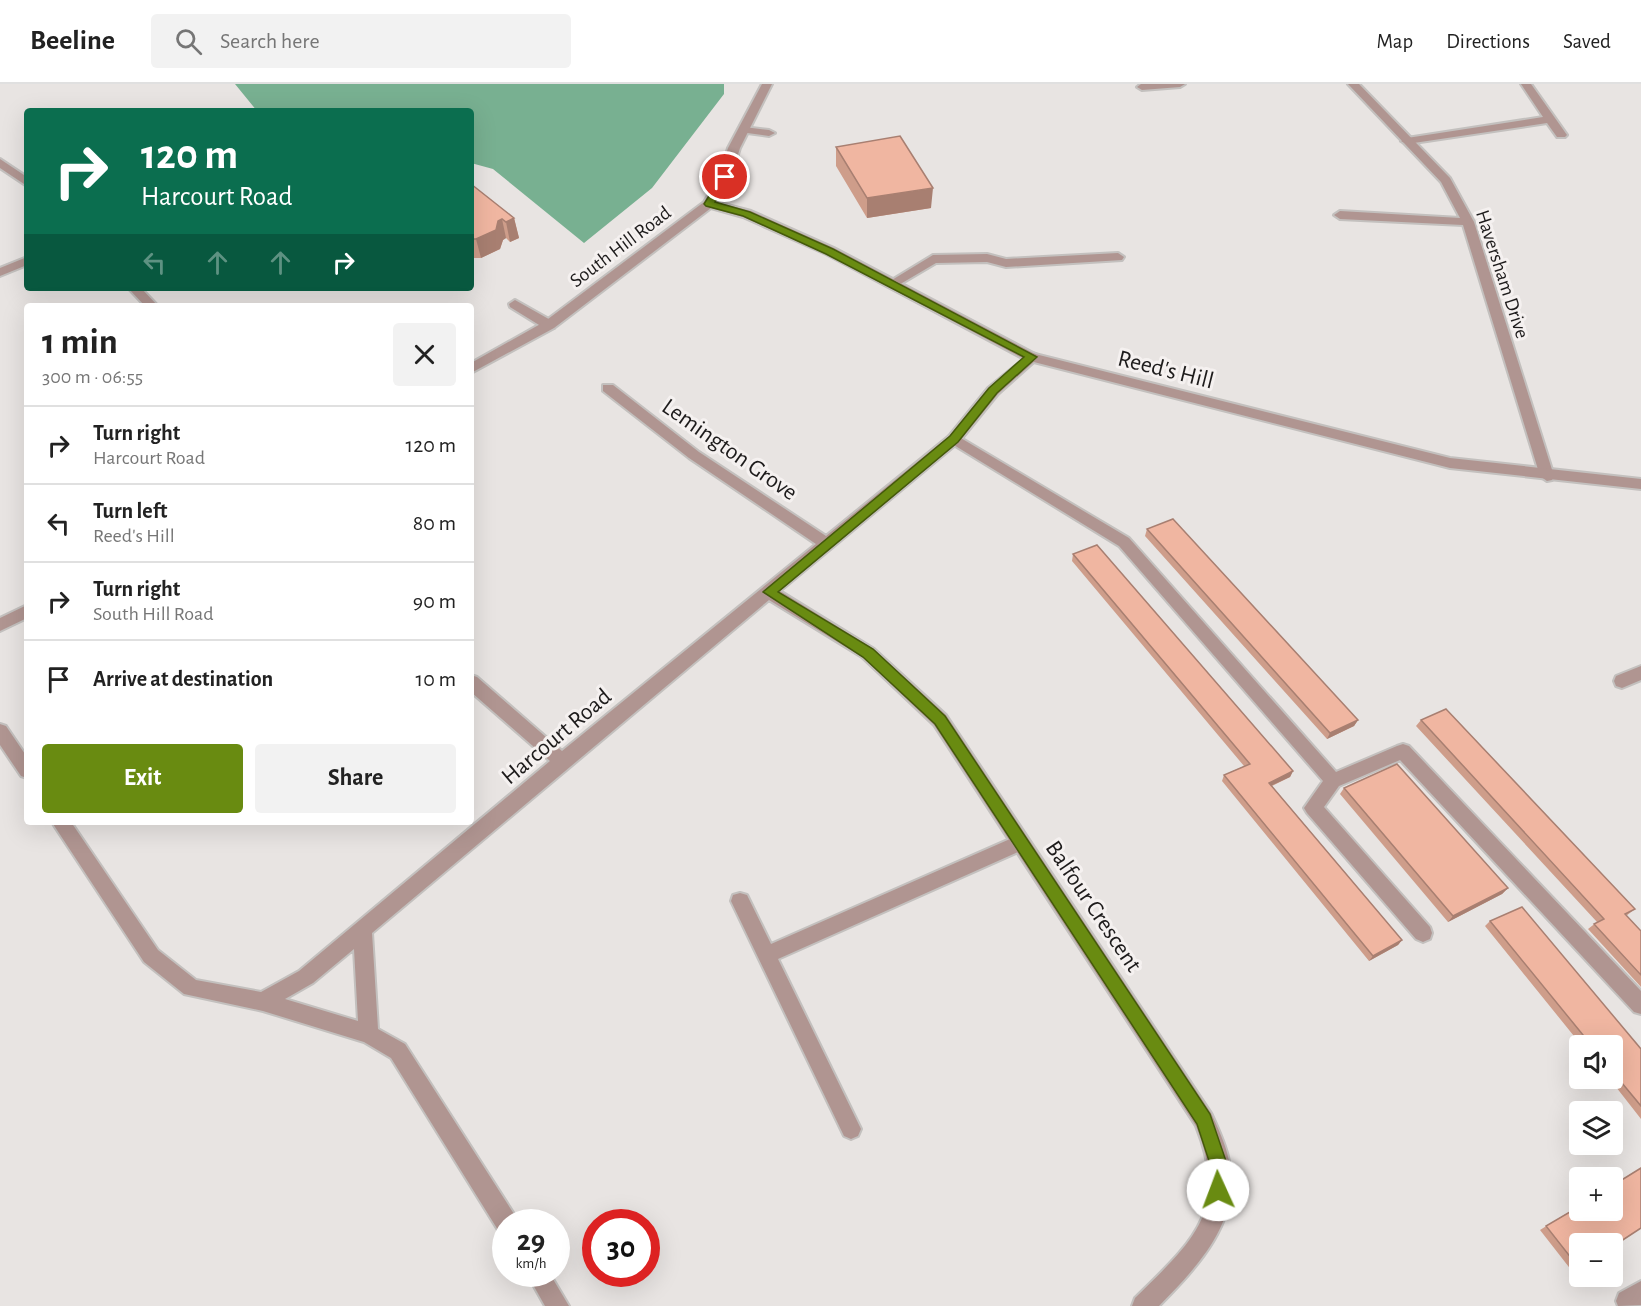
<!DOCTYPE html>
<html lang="en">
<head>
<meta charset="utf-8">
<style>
	:root { --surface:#fff; --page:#f2f2f2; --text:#222; --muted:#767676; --line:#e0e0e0; --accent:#698b11 }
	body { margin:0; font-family:"Alegreya Sans",sans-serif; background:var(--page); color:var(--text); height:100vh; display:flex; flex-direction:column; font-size:22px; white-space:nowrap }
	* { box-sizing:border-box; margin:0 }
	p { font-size:20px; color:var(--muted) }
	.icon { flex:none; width:33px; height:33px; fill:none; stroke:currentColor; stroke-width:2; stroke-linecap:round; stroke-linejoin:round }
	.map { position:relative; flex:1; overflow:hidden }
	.drawer { position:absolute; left:24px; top:219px; width:450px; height:522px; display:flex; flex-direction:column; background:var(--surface); border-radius:6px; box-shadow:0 6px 24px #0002 }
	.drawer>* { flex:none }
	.top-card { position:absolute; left:24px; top:24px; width:450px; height:183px; border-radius:6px; box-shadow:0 6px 24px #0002; background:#0b6e4f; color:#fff; overflow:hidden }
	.fabs { position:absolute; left:1569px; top:951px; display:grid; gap:12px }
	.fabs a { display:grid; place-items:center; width:54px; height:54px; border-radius:6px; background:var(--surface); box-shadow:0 6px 24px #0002; font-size:30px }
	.speed { position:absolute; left:492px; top:1125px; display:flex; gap:12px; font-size:30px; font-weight:700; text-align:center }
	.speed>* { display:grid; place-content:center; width:78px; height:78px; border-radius:50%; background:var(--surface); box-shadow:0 6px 24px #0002; line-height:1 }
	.speed small { font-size:15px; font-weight:400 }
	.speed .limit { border:9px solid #d22; background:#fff; color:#111 }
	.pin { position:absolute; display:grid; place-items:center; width:51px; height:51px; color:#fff; margin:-26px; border:3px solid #fff; border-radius:50%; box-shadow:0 2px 6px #0007 }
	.me { position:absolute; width:66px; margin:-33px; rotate:358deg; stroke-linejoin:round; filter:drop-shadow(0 0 4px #0008) }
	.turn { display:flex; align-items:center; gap:21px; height:126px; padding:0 18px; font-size:27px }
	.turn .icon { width:78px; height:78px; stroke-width:2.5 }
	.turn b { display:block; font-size:42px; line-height:51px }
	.lanes { display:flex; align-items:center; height:57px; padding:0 18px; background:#0003; justify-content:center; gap:30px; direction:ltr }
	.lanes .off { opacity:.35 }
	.round { display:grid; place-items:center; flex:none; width:63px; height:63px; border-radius:6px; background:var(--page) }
	.headline { display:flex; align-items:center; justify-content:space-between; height:102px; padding:0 18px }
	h1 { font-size:36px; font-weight:700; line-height:45px }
	.button { display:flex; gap:12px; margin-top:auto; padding:12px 18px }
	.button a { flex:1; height:69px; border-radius:6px; background:var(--accent); color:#fff; font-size:24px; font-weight:700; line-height:69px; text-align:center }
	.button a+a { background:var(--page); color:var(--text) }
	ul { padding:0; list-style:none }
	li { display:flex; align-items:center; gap:18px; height:78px; padding:0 18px; border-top:2px solid var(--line) }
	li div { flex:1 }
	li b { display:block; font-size:22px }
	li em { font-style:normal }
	header { display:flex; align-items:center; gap:36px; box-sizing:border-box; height:84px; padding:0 30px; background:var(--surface); border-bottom:2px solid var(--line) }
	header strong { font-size:28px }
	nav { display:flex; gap:33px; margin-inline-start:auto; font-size:21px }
	.search { width:420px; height:54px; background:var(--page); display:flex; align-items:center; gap:15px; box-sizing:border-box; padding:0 21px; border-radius:6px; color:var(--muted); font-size:22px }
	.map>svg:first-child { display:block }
	.forest { fill:#78b091 }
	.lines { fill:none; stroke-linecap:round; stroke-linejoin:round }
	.service-casing { stroke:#c3c0be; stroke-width:4 }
	.minor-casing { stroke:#c3c0be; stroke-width:4 }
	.tertiary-casing { stroke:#c3c0be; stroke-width:4 }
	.service { fill:#b09591; fill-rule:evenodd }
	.minor { fill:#b09591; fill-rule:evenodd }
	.tertiary { fill:#b09591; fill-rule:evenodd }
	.wall { fill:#ce9d8a }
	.shaded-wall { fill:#a87f71 }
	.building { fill:#f0b6a1; stroke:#a87f71; stroke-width:1.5 }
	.route { fill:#698b11; stroke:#445a0b; stroke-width:1.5 }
	.labels { text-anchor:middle; stroke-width:6; stroke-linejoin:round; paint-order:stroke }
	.far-street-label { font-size:20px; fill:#1d1b1b; stroke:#f5f1f0 }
	.street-label { font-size:24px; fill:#1d1b1b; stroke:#f5f1f0 }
</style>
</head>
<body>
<header>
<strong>Beeline</strong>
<div class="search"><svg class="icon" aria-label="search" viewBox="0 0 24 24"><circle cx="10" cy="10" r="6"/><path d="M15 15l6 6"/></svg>Search here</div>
<nav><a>Map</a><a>Directions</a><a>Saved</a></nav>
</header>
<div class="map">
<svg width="1641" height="1222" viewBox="0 0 1641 1222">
	<rect width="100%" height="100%" fill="#e8e4e2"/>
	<path class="forest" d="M235,0H724V10L652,104L584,159L493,85L471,79V27H257Z"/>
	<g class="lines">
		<g class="service-casing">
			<path id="service" d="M1141,0H1185L1180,3L1142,6L1137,3Z
				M1521,0H1531L1567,51L1565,53H1557L1547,39L1407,60L1401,57L1407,54L1543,33Z
				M744,43L769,46L775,49L769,52L740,48V44Z
				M1118,169L1124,173L1122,176L1006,183L987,178L936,179L897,202H889L887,199L933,171L987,170L1006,175Z
				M515,216L554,238V244H544L510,223L509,220Z
				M954,350L1129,454L1336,688L1397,662L1403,660L1409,662L1641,907V930L1634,928L1400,676L1339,702L1324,723L1430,843L1432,849L1430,855L1423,858L1416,855L1307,729L1304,724L1323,697L1119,462L949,358V352Z
				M1019,751L1025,753L1028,759L1025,765L778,875L861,1045L858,1052L851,1055L844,1052L731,817L733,811L740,809L747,811L771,860Z
				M1641,1197V1221L1618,1222L1616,1217L1619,1209Z"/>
		</g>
		<g class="minor-casing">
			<path id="minor" d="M1348,0H1359L1450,94L1474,138L1554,392L1552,396L1547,397L1540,392L1463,141L1340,135L1334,131L1340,127L1460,134L1441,98Z
				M0,75L27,93V102L0,84Z
				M27,173V181L0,192V184Z
				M128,204H141L158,222H145Z
				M1031,269L1036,270V276L998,310L959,358L780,507L874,565L946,631L1211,1029C1218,1044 1226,1061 1229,1077C1242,1137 1197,1183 1159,1222H1132L1135,1214C1193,1157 1230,1127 1196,1042L934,641L862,573L769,516L372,849L378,945L405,960L514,1130L517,1138H506V1149L498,1146L391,974L364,958L263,927L184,910L144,878L55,743L52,738H71L158,866L196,896L261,908L299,887L550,677L471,608V591L477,593L562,667L816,460L689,374L603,307V301H613L699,368L826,452L949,352L988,304ZM354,865L358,937L285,915L313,899Z
				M1641,582V596L1622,604L1616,602L1614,597L1616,592Z
				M0,640L6,642L27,673V694L21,692L0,661Z
				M527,1190H550L569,1222H545Z"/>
		</g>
		<g class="tertiary-casing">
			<path id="tertiary" d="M762,0H772L740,64L731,93L716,118L751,127L834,164L1035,270L1450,374L1641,395V405L1450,384L1026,276L826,170L743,133L711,124L554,244L471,289V279L544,238L704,118L719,93L728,64Z
				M27,521V534L0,547V534Z"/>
		</g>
		<use href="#service" class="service"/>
		<use href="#minor" class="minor"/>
		<use href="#tertiary" class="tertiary"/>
	</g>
	<path class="wall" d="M836,63L931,124L867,134L836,82Z
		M471,100L514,134L519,154L510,158L506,154L503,156L500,165L481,174H471Z
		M1147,445L1358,636L1354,642L1327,655L1145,452Z
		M1073,470L1293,687L1290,693L1272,702L1402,856L1398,861L1369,877L1222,697L1224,691L1244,682L1072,477Z
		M1421,636L1635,825L1626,832L1641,847V903L1588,845L1597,838L1416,642Z
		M1344,704L1508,804L1502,810L1448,838L1340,710Z
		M1490,837L1641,965V1035L1609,994H1612V962H1582L1485,842Z
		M1641,1084V1144L1580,1184L1572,1187L1540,1146L1580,1121V1126H1612V1101Z"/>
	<path class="shaded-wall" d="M933,104L931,124L867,134V114Z
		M514,134L519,154L510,158L506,138Z
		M502,135L506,154L503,156L500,165L481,174L476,155L498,137Z
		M1358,636L1354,642L1327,655L1330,649Z
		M1293,687L1290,693L1266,704L1269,699Z
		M1508,804L1502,810L1448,838L1453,832Z
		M1402,856L1398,861L1369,877L1373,872Z"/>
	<path class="building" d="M900,52L933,104L867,114L836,63Z
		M471,100L514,134L506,138L502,135L498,137L496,146L476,155H471Z
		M1173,435L1358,636L1330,649L1147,445Z
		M1097,461L1293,687L1269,699L1402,856L1373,872L1224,691L1250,680L1073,470Z
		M1446,625L1635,825L1625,830L1641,847V891L1594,840L1604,835L1421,636Z
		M1397,680L1508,804L1453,832L1344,704Z
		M1522,823L1641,965V1022L1612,987V962H1592L1490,837Z
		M1641,1084V1144L1612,1163V1160H1580L1579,1184L1546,1142L1580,1122V1126H1612V1102Z"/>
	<path class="route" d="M722,91L730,93L715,118L750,128L833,165L1037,273L997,309L958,358L778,508L873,565L945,632L1210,1030L1228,1083L1225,1113L1218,1115L1212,1113L1210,1106L1211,1083L1197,1040L935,640L863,573L763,508L950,352L989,304L1024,273L826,170L743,132L706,122L704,120Z"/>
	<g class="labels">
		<g class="far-street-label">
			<text transform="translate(620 162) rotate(-37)" y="7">South Hill Road</text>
			<text transform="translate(1503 190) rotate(72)" y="7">Haversham Drive</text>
		</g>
		<g class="street-label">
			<text transform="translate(1166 285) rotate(14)" y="8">Reed's Hill</text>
			<text transform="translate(730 365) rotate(35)" y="8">Lemington Grove</text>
			<text transform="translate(556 652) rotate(-40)" y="8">Harcourt Road</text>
			<text transform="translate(1094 822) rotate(56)" y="8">Balfour Crescent</text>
		</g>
	</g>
</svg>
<div class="fabs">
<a><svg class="icon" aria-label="sound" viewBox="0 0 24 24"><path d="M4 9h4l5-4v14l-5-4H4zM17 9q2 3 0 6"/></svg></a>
<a><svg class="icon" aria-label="layers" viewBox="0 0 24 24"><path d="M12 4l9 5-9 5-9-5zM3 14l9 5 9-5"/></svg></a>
<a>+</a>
<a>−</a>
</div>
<div class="speed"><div>29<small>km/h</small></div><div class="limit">30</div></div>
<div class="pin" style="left:725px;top:93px;background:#d93025"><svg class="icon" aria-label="arrive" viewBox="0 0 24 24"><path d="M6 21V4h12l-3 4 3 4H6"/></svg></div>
<svg class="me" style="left:1218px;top:1106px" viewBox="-20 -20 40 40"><circle r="19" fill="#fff"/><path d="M0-13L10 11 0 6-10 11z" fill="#698b11"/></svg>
<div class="top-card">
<div class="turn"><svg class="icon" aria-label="right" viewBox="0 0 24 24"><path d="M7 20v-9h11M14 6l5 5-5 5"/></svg><div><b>120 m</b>Harcourt Road</div></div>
<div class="lanes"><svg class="icon off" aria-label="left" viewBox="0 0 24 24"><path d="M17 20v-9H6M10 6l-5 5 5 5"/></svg><svg class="icon off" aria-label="ahead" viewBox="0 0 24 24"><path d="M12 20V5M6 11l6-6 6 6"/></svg><svg class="icon off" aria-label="ahead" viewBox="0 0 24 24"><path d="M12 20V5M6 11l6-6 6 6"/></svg><svg class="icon" aria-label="right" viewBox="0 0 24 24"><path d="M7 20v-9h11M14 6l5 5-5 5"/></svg></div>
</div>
<section class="drawer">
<div class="headline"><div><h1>1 min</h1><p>300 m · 06:55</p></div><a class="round"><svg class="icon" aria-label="close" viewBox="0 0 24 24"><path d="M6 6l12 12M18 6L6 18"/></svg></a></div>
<ul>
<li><svg class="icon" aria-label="right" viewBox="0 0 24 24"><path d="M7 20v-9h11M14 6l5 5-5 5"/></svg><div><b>Turn right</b><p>Harcourt Road</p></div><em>120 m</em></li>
<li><svg class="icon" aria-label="left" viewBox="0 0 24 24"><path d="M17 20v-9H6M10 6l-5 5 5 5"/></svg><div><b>Turn left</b><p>Reed's Hill</p></div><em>80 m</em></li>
<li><svg class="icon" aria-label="right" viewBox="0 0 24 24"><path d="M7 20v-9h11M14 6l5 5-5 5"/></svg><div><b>Turn right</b><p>South Hill Road</p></div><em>90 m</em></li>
<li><svg class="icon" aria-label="arrive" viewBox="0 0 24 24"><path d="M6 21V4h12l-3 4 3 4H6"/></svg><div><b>Arrive at destination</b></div><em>10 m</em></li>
</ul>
<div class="button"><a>Exit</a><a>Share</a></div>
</section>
</div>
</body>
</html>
